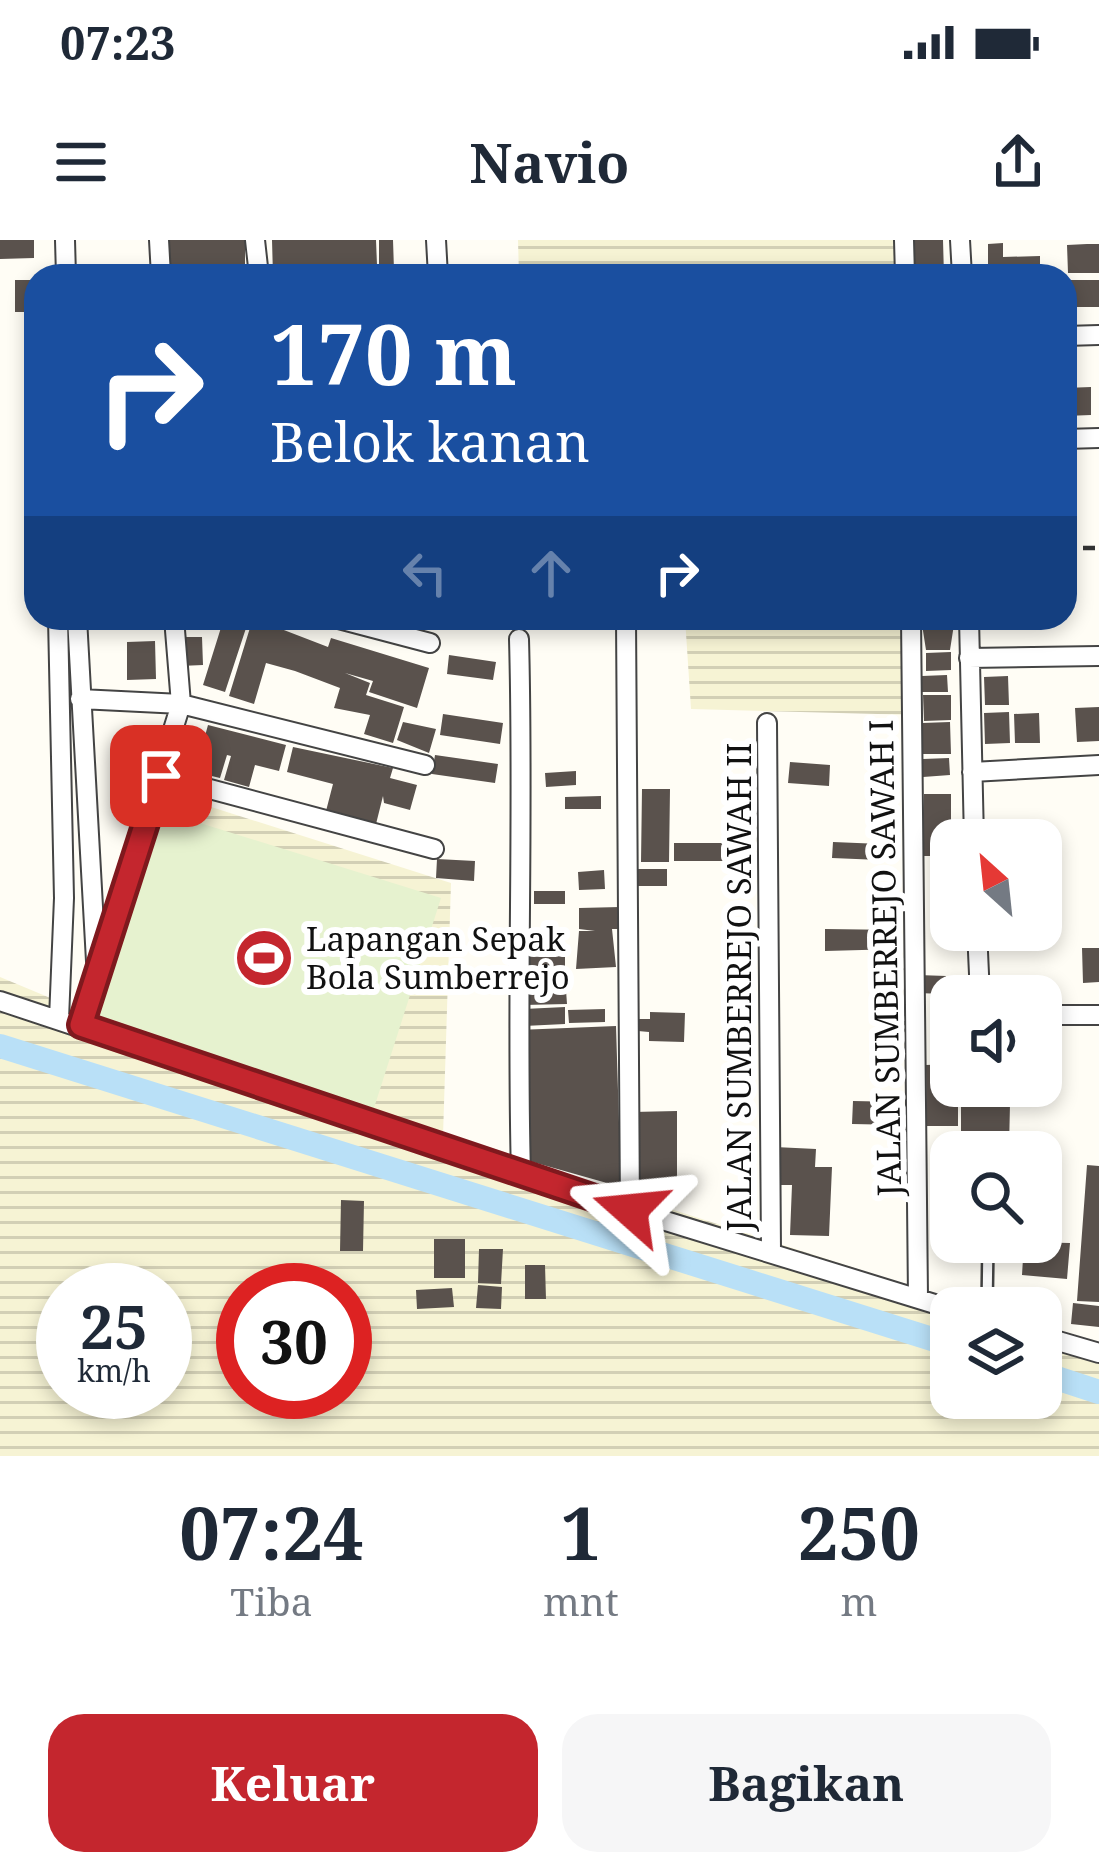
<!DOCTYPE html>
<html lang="id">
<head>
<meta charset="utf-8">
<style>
	:root { --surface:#fff; --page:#f6f6f7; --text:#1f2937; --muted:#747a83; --accent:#c4262e }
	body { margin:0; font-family:"Noto Serif",serif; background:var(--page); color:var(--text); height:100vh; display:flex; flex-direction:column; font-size:45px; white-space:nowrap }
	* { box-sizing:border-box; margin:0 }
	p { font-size:39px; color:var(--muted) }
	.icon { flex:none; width:66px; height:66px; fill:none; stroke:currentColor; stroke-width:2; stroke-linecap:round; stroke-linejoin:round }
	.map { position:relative; height:1216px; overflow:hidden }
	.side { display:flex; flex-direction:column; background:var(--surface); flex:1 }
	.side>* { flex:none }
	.guide { position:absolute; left:24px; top:24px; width:1053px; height:366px; border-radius:36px; box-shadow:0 6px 18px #0003; background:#1a4fa0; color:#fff; overflow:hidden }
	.needle { width:78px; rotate:333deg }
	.tools { position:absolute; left:930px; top:579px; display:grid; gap:24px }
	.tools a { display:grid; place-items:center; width:132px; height:132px; border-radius:24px; background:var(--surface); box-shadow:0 6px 18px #0003; font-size:60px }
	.speed { position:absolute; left:36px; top:1023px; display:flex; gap:24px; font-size:60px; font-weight:700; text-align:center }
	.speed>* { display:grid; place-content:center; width:156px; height:156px; border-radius:50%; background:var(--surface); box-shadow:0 6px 18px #0003; line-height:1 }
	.speed small { font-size:30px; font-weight:400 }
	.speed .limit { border:18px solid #d22; background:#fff; color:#111 }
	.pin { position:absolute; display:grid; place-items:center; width:102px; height:102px; color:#fff; margin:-51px; border-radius:24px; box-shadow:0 6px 18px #0006 }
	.me { position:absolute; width:132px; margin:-66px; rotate:288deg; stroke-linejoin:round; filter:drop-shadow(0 0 9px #0008) }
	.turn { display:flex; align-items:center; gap:42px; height:252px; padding:0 48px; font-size:54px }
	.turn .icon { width:156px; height:156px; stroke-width:2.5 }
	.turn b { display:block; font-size:84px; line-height:102px }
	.lanes { display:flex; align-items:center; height:114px; padding:0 48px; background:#0003; justify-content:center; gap:60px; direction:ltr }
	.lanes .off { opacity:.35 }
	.eta { display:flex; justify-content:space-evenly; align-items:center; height:204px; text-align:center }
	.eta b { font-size:72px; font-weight:700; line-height:84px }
	.cta { display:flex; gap:24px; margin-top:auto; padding:24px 48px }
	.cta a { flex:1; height:138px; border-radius:36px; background:var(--accent); color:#fff; font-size:48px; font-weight:700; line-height:138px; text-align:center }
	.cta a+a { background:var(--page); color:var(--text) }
	.status { display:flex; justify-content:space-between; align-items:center; height:84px; padding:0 60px; background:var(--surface); direction:ltr }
	.status svg { height:33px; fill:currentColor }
	header { display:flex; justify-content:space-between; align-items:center; height:156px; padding:0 48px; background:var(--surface); font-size:54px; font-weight:700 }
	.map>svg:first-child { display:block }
	.farmland { fill:url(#farmland-rules); fill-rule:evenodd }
	.pitch { fill:#e6f2cf }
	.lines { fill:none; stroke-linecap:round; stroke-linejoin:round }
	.canal { stroke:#b9e0f7; stroke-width:24 }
	.building { fill:#5a524d }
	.service-casing { stroke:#444; stroke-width:14 }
	.minor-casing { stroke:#444; stroke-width:22 }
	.path { stroke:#333; stroke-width:4.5; stroke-dasharray:12 6; stroke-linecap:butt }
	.service { stroke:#fff; stroke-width:9 }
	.minor { stroke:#fff; stroke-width:18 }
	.route-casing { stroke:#7f191e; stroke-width:30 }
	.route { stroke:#c4262e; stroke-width:21 }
	.labels { text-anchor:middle; stroke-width:12; stroke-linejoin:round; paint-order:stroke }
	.poi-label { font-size:33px; fill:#111; stroke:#fff; text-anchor:start }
	.street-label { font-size:33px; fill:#111; stroke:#fff }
</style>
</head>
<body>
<div class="status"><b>07:23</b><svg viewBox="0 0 49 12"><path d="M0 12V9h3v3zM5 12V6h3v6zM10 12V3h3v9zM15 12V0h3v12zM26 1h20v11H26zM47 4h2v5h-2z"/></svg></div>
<header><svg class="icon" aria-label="menu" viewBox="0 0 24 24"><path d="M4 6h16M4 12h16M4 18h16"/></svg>Navio<svg class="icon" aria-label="share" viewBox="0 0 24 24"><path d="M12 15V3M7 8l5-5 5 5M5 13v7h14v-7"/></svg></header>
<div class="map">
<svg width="1099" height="1216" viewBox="0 0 1099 1216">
	<defs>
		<pattern id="farmland-rules" width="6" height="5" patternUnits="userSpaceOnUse" patternTransform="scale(3)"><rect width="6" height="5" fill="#f6f3d4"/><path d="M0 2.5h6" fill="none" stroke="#d2cfb5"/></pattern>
	</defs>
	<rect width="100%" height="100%" fill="#fffdf5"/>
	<path class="farmland" d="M518,0H902L903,36H519Z
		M685,378H913L916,475L691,469Z
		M164,552L451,643L443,896L979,1068H951V1158H1041V1088L1099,1106V1216H0V737L96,777ZM63,1050H165V1152H63ZM243,1050H345V1152H243Z"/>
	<path class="pitch" d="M155,569L441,658L374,868L88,779Z"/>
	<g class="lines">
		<path class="canal" d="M0,806L951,1105
			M1041,1133L1099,1152"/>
	</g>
	<path class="building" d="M0,0H34V18L0,19Z
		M165,0H245V36H173V27H165Z
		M272,0H376L377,25L351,26V36H273Z
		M379,0H393L394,30L379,31Z
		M912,0H943L944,36H913Z
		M1003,3V17L1040,16V35H988V4Z
		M1087,4H1099V33H1068L1067,5Z
		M15,40H33V72H15Z
		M1065,40H1099V67H1065Z
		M1091,147V175L1065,176V148Z
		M224,378L249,379L225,452L203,445Z
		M253,378L328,407L331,398L429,428L417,468L369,452L373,441L345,433L370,443L366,455L404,467L393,503L364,494L370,475L334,468L340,448L295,431L266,423L254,464L229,456Z
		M921,378H955L950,410H926Z
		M179,397H202L203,425L180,426Z
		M155,401L156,439L127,440V402Z
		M951,412V430L926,431V413Z
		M449,415L496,422L493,440L447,434Z
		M947,435L948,452H922V436Z
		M1008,436L1009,465H985L984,437Z
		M923,455H951V480L924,481Z
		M1099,467V501L1077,502L1075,468Z
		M1009,472L1010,503L985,504L984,473Z
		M1039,473L1040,503H1015L1014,474Z
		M443,474L503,483L500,504L440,495Z
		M403,482L436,489L429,513L397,500Z
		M950,482L951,514H922V483Z
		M208,485L286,505L279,531L255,525L249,547L224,540L231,516L227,515L220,538L195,532Z
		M293,507L393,528L390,538L417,545L410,570L384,563L383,556L375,588L326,571L333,544L287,532Z
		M435,515L498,524L495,543L432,534Z
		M949,518L950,535L923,537V519Z
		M790,522L830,525L829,546L788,543Z
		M576,531V545L546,547L545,533Z
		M642,549H670L669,622H641Z
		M924,554H951V616H923Z
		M601,556V569H565V557Z
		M833,602L881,604L880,620L832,618Z
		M674,603H731V621H674Z
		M437,619L475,621L474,641L436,638Z
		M634,629H667V646H633Z
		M604,630L605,649L579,650L578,632Z
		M534,651H565V664H534Z
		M620,667V689H612L616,727L576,729L579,691H595L579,689V668Z
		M825,689L900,690L899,709L825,711Z
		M1082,708H1099V742L1083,743Z
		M565,712V726L523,727V713Z
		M918,735L946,736L945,754L917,753Z
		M566,750L567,764L524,765L523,751Z
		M565,767V784L524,786V769Z
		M605,769V782L569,783L568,770Z
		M650,772L685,773L684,802L649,801V792L638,791V779H650Z
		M616,786L621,947L522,919L518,790Z
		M1041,799L1061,800V820L1041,819Z
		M951,824V846H1010V859H958V886H927L926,825Z
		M853,861L902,862L901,885L852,884Z
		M961,863L1010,864L1009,908H961Z
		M677,871V960L634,949L633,872Z
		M775,907L816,909L815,927H832L829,996L790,995L792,945H774Z
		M1087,925L1099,926V1062L1077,1061Z
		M341,960L364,961L363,1011H340Z
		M434,999H465V1038H434Z
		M1024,1002L1070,1003L1067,1039L1022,1035Z
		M479,1009H503L501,1044L478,1043Z
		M525,1025H545L546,1059H525Z
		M478,1045L502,1047L501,1069L476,1068Z
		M452,1048L454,1067L417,1069L416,1050Z
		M1073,1063L1099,1066V1087L1071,1084Z"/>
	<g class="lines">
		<g class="service-casing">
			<path id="service" d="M987,1068L988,1002"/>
		</g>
		<g class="minor-casing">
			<path id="minor" d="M65,0L66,36
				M159,0L161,36
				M255,0L259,36
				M436,0L438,36
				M904,0L905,36
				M960,0L962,36
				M1065,96L1099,95
				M1065,199L1099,198
				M58,378L64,658L59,779
				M77,378L96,721
				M335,378L430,403
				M626,378L630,970
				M911,378L918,1058
				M969,378L974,600
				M519,399C524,578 516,756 521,934
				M969,418L1099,416
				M80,459L181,464L425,525
				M767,483L771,1010
				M972,532L1099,525
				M161,536L434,609
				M977,690L980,756
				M0,761L630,970L951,1069
				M1041,775H1099
				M81,785L181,464L174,378
				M1041,1096L1099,1113"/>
		</g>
		<path class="path" d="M1065,308H1099"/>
		<use href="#service" class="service"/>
		<use href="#minor" class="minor"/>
	</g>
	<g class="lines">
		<g class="route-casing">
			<path id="route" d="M161,536L81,785L630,970"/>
		</g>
		<use href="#route" class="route"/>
	</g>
	<defs>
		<g id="stadium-disc" transform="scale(3)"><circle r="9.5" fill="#c4262e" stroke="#fff"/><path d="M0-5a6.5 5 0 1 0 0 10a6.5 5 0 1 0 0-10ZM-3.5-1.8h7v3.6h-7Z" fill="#fff"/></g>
	</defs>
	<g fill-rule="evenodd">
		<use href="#stadium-disc" x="264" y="718"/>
	</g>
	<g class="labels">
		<g class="poi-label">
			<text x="306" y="711">Lapangan Sepak<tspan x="306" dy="38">Bola Sumberrejo</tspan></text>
		</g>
		<g class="street-label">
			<text transform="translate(885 718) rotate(-91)" y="12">JALAN SUMBERREJO SAWAH I</text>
			<text transform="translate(739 747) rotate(-90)" y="12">JALAN SUMBERREJO SAWAH II</text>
		</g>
	</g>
</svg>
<div class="tools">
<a><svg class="needle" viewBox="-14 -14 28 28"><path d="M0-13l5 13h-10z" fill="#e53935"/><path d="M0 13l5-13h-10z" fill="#747a83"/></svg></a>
<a><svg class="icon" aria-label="sound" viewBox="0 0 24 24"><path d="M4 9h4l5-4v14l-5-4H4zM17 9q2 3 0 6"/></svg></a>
<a><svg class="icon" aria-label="search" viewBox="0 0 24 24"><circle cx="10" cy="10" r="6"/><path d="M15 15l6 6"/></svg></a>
<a><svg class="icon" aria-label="layers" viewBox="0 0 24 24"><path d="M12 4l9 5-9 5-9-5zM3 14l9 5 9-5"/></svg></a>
</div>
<div class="speed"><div>25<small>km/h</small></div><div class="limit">30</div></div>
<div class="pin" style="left:161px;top:536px;background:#d93025"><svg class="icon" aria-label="arrive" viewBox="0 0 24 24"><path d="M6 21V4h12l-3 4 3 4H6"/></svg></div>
<svg class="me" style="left:630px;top:970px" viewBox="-20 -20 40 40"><path d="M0-17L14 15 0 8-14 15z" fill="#c4262e" stroke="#fff" stroke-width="4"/></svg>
<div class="guide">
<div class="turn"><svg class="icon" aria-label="right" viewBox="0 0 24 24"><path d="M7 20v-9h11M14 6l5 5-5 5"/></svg><div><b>170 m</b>Belok kanan</div></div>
<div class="lanes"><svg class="icon off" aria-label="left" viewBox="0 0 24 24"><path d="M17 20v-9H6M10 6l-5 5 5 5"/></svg><svg class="icon off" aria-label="ahead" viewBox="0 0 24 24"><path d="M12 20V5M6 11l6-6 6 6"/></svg><svg class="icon" aria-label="right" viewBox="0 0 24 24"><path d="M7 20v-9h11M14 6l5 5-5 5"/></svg></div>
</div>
</div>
<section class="side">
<div class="eta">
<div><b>07:24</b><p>Tiba</p></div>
<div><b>1</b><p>mnt</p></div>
<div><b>250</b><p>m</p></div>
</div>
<div class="cta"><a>Keluar</a><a>Bagikan</a></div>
</section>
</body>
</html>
